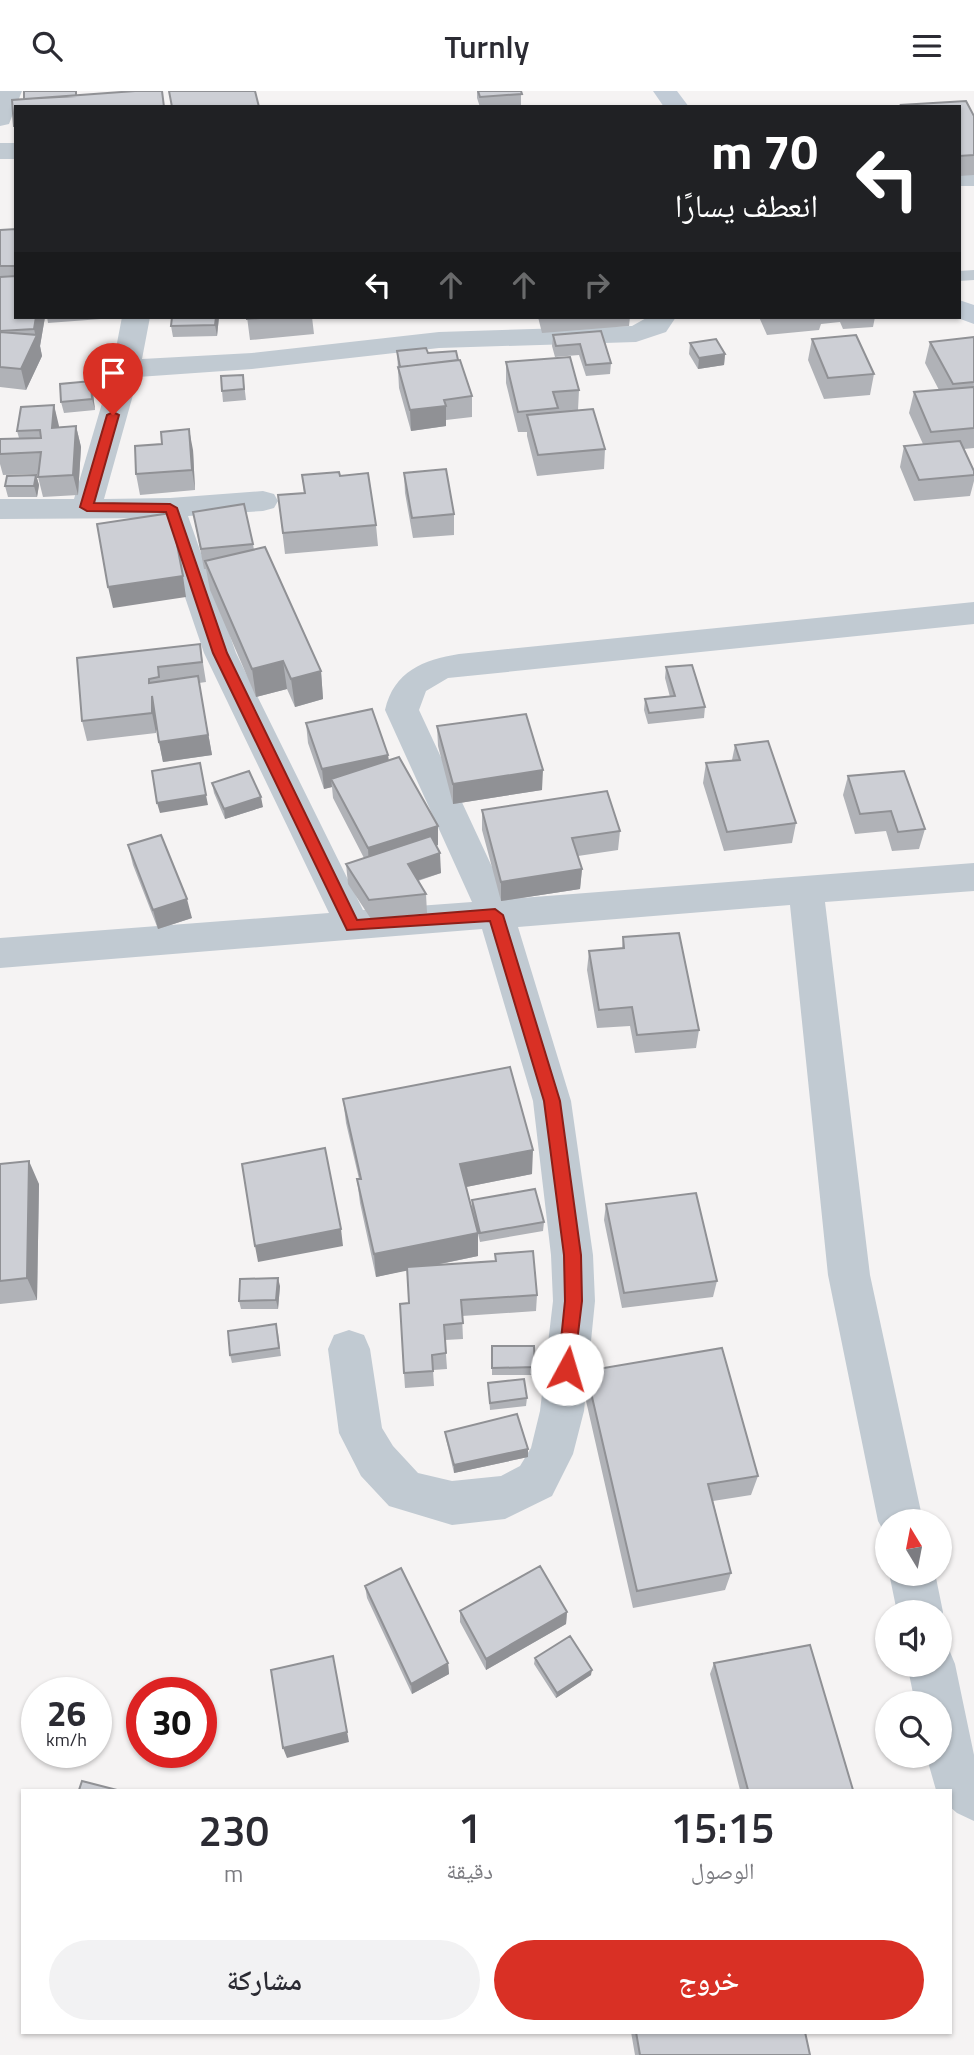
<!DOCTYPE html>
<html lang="ar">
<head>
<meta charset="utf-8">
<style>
	:root { --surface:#fff; --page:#f2f2f3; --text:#2b2b33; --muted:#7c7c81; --accent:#d93025 }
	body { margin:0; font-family:"Titillium Web","Noto Naskh Arabic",sans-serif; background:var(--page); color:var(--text); direction:rtl; height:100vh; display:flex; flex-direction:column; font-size:26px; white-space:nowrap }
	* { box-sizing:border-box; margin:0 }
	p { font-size:23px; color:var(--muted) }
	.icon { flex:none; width:38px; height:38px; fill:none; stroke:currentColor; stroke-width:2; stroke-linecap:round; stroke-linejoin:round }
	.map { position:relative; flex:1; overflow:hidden; direction:ltr }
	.panel { position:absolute; left:21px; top:1698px; width:931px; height:245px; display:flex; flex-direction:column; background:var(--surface); border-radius:0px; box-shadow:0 2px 5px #0004; direction:rtl }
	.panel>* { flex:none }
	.guide { position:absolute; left:14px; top:14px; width:947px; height:214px; border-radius:0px; box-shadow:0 2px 5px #0004; direction:rtl; background:#202124; color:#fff; overflow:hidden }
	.needle { width:46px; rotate:350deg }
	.controls { position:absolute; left:875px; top:1418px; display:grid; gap:14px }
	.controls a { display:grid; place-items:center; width:77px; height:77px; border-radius:50%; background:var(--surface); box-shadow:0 2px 5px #0004; font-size:35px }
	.speed { position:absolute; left:21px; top:1586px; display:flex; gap:14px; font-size:35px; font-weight:700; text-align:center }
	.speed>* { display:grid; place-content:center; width:91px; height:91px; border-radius:50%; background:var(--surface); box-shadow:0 2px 5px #0004; line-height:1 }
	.speed small { font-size:18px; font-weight:400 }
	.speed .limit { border:10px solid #d22; background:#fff; color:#111 }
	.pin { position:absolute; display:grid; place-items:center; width:60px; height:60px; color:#fff; margin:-72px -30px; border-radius:50% 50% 50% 0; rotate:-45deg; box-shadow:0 0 7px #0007 }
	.pin .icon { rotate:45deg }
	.me { position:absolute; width:77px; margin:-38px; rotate:6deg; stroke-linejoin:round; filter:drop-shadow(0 0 5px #0008) }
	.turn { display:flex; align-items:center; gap:24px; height:147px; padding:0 28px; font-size:32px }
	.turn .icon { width:91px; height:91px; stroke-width:2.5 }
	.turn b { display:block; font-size:49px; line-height:60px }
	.lanes { display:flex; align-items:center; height:66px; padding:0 28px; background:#0003; justify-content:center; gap:35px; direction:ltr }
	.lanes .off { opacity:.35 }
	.eta { display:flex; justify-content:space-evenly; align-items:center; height:119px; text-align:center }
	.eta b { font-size:42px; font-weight:600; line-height:49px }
	.button { display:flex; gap:14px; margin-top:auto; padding:14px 28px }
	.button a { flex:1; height:80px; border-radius:42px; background:var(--accent); color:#fff; font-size:28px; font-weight:600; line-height:80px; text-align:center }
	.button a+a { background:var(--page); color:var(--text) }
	header { display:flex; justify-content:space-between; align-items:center; height:91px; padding:0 28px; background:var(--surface); font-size:32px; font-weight:600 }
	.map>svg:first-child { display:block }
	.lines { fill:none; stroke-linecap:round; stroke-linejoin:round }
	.lane { fill:#c1cad2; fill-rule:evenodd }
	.street { fill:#c1cad2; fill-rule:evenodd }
	.secondary { fill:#c1cbd6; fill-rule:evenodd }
	.wall { fill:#b0b2b7 }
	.shaded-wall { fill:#909195 }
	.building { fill:#cdcfd5; stroke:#909195; stroke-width:2 }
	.route { fill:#d93025; stroke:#8d1f18; stroke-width:2 }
</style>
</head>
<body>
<header><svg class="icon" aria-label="menu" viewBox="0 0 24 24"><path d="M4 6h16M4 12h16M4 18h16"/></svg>Turnly<svg class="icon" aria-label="search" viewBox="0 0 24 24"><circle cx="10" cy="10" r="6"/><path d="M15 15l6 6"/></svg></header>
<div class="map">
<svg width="974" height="1964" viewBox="0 0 974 1964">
	<rect width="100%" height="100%" fill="#f5f3f3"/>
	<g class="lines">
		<path class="lane" d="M974,179V189L959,190V180Z"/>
		<path class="street" d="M0,0H22L9,33L0,35Z
			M0,52H16V68H0Z
			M959,79H974V95H959Z
			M122,226H150L142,268L252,262L439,241L632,235L648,226H676L666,241L636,251L439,257L252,278L138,286L104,408L170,407L263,400L274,403L278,410L274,417L263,420L188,425L236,562L363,819L472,811L385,619C394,580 423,569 459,563L974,511V533L448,587L426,600L419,619L507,808L974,772V800L825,811L870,1184L923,1430H887V1446L878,1430L828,1184L790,814L518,836L571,1010L593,1164L595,1210L584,1320L573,1363L552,1405L505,1428L452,1434L389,1415L361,1385L339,1342L328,1258L334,1244L349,1239L364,1244L370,1258L382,1337L393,1355L418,1382L452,1390L501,1385L520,1375L531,1357L540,1320L553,1210L551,1164L533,1010L482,838L0,877V847L329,822L204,562L158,427L0,428V408H74L112,278Z
			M889,1482H935L943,1521L940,1529V1521H897Z
			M940,1553L948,1556L955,1573L974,1664V1730L957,1722L950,1716V1699H936L926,1664H940V1612H915L907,1573H940Z"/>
		<path class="secondary" d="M653,0H677L689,16H664Z
			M959,209L974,214V233L955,226H959Z"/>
	</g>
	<path class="wall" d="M477,0H521V14L480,16L477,7Z
		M966,10L974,25V84L959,85V16H901V14Z
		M16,138V226H45L40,255L42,265L26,299L0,296V139Z
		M47,226H114V227L48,232Z
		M172,226H219L217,245L173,246L171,235Z
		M247,226H312L314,243L250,249Z
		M538,226H630L629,235L542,242Z
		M759,226H875L873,236L843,238L840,231L821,233L819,239L767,244Z
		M601,240L611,272L610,283L586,285L579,264L555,266L552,255L553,244Z
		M974,246V357L964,358L974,380V390L970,405L914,410L900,376L904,355L923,353L909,322L914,301L939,299L925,272L930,251Z
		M812,248L874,283L870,304L824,308L808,269Z
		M690,252L725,263L724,274L698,278L689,263Z
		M397,260L428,262L458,269L472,305V326L446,329V335L411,340L399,297Z
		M506,271L579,299L578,319L605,358L604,378L537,385L527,345V341H518L506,292Z
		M243,284L246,309L223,311L222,300Z
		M91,290L95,319L64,322L61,311Z
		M54,314L58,336L76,335L81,356L78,404L43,406L38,386V383L3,384L0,373V350L19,347L17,340Z
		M193,359L195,399L140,404L136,383Z
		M404,382L454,423V444L413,447L405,402Z
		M36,384L39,394L37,406H8L5,395Z
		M302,384L340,385L376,434L378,455L285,463L278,404L304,402Z
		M193,421L253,453L254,459L321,580L323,608L295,616L287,598L256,606L210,499L206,478H204Z
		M200,553L206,591L199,592L212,664L163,671L156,636V642L87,650L82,630L77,567Z
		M666,576L705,616L704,627L648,633L644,619L645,608L670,606L665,587Z
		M306,632L388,664L389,670L438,754L436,755L441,782L418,790L426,803L427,822L371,828L348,793L346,773L364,767L333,707L332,696L324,698L308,652Z
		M437,635L542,699L453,713L438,655Z
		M735,654L796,732L792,752L724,760L703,692L706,672L732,669Z
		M848,685L925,738L919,758L892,760L886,740L855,743L843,704Z
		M212,692L263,716L225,728L214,702Z
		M482,719L620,740L618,759L578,765L582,778L580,798L501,810L482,739Z
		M128,754L192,827L158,838L133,774Z
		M623,846L699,939L696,957L635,962L630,935L597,937L587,879L589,860L622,857Z
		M343,1008L532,1083L466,1096L478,1142V1165L436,1174L495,1170V1163L537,1204L536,1220L462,1225L463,1248L445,1249L447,1278L433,1279L434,1295L405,1297L404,1282L409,1212L407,1179L376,1186L360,1112L357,1088H359L346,1032Z
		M0,1073L39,1093L37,1209L0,1213Z
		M472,1109L544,1131L543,1140L480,1151L472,1118Z
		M606,1113L717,1190L713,1206L622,1217L604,1129Z
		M280,1195L278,1218H241L239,1210Z
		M278,1242L281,1265L232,1272L230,1264Z
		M492,1255L535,1276L534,1284H492Z
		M586,1280L758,1385L751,1404L713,1410L731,1482L725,1499L633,1517L584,1301Z
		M488,1292L527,1307L526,1315L490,1319Z
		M445,1341L528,1366L454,1382L446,1348Z
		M365,1495L448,1572L449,1583L412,1603L367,1507Z
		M460,1520L567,1521L566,1533L486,1579L460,1531Z
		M535,1567L591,1584L556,1607L534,1573Z
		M714,1572L853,1699H740L710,1583Z
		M631,1941H805L810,1964H635Z"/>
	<path class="shaded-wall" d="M36,226H45L40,255L42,265L26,299L21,278L36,247L34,238Z
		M216,226H219L217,245L215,234Z
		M725,263L724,274L698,278L699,267Z
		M91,290L93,301L95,319L92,308Z
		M54,314L59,335L57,357L52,337Z
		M446,315V335L411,340L410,319Z
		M76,335L81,356L78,404L73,384Z
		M189,338L193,359L195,399L192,379Z
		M36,384L39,394L37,406L34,395Z
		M183,485L186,506L113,517L108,496Z
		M283,570L287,598L256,606L252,578Z
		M321,580L323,608L295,616L291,588Z
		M198,585L212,664L163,671L159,651Z
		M152,605L156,626V642L152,622Z
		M388,664L390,684L331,688L332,696L324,698L322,678Z
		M543,679L542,699L453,713V693Z
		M206,704L208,714L160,722L157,712Z
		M261,706L263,716L225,728L224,718Z
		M438,735V754L369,777L368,757Z
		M440,762L441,782L409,792L408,773Z
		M582,778L580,798L501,810V791Z
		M187,808L192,827L158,838L153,819Z
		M533,1059L532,1083L461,1097L460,1073Z
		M29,1070L39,1093L37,1209L27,1187Z
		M341,1138L343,1155L258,1171L255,1155Z
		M478,1142V1165L376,1186L374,1163Z
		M278,1187L280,1195L278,1218L276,1209Z
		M528,1358V1366L454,1382V1374Z
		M567,1521L566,1533L486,1579V1568Z
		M333,1565L349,1651L287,1667L283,1657Z
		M448,1572L449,1583L412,1603L411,1593Z
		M592,1579L591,1584L556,1607L557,1602Z"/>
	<path class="building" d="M24,0H76V5L24,8Z
		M135,0H162L164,16H16V35H14L12,9Z
		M169,0H255L259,16H172Z
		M478,0H521L522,3L480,6Z
		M966,10L974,25V64L959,65V16H902L901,14Z
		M16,138V175H0V139Z
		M16,185V226H36L34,238L0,240V186Z
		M172,226H216L215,234L171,235Z
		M247,226H273L247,228Z
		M601,240L611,272L586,274L580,253L556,255L553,244Z
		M0,241L37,244L21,278L0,276Z
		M856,244L874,283L828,287L812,248Z
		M974,246V291L953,293L930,251Z
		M716,248L725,263L699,267L690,252Z
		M426,257L428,262L456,260L458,269L400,276L397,260Z
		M570,266L579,299L553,301L558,317L518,321L506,271Z
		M460,269L472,305L444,309L446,315L410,319L398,276Z
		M243,284L244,298L222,300L221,285Z
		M91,290L92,308L61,311L60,293Z
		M974,296V337L931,341L914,301Z
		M54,314L52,337L76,335L73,384L38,386L41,361L0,363V348L41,347L40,339L17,340L21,316Z
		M593,318L605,358L538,364L527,324Z
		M189,338L192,379L136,383L135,355L162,353L161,341Z
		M960,350L974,380V384L919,389L904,355Z
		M446,378L454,423L412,427L404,382Z
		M339,381L340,385L368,382L376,434L283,442L278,404L305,402L302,384Z
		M36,384L34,395H5L7,385Z
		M244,413L253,453L201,458L193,421Z
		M171,422L183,485L108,496L97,433Z
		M265,456L321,580L291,588L283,570L252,578L205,470Z
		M200,553L202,571L158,576L159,586L149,588V592L198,585L208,644L159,651L152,605V622L82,630L77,567Z
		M692,574L705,616L649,622L645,608L675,605L666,576Z
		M372,618L388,664L322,678L306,632Z
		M526,623L543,679L453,693L437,635Z
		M768,650L796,732L727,741L706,672L740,669L735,654Z
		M399,666L438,735L368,757L331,688Z
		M200,672L206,704L157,712L152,680Z
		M249,680L261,706L224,718L212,692Z
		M904,680L925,738L898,741L891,720L860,723L848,685Z
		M607,700L620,740L572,747L582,778L501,791L482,719Z
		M161,744L187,808L153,819L128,754Z
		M431,745L440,762L408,773L426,803L369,809L346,773Z
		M679,842L699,939L637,944L632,916L599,919L589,860L624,857L623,846Z
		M510,976L533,1059L460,1073L478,1142L374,1163L357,1088H361L343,1008Z
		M325,1057L341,1138L255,1155L242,1073Z
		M29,1070L27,1187L0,1190V1073Z
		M535,1098L544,1131L480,1142L472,1109Z
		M696,1102L717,1190L624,1202L606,1113Z
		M533,1160L537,1204L461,1209L463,1232L444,1234L446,1262L432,1264L433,1280L404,1282L400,1213L409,1212L407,1176L496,1170L495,1163Z
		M278,1187L276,1209L239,1210L240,1188Z
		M276,1233L279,1257L230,1264L228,1240Z
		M492,1255H534L535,1276L492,1277Z
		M722,1257L758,1385L708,1393L731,1482L637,1500L586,1280Z
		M524,1288L527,1307L490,1312L488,1292Z
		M517,1323L528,1358L454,1374L445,1341Z
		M540,1475L567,1521L486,1568L460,1520Z
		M401,1477L448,1572L411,1593L365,1495Z
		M570,1545L592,1579L557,1602L535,1567Z
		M810,1554L853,1699H748L714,1572Z
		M333,1565L347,1641L283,1657L271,1579Z
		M82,1690L117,1699H79Z
		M636,1941H805L810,1964H640Z"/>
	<path class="route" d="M113,321L119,324L94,412L170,413L177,417L227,562L357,829L495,818L503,824L560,1010L581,1164L582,1210L573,1284L567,1286L561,1284L558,1278L565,1210L564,1164L544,1010L490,830L347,839L213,562L166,421L87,420L80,416L107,324Z"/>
</svg>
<div class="controls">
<a><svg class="needle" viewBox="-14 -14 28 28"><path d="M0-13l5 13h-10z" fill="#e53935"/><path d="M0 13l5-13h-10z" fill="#7c7c81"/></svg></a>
<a><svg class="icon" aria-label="sound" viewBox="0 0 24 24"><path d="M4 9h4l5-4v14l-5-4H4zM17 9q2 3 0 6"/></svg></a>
<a><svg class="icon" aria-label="search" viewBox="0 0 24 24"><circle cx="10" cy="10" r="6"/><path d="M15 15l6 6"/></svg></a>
</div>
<div class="speed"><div>26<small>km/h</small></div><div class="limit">30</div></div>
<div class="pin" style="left:113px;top:324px;background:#d93025"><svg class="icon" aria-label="arrive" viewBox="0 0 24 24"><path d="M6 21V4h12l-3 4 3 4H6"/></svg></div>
<svg class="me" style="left:567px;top:1278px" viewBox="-20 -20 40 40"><circle r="19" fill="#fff"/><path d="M0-13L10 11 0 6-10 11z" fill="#d93025"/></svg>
<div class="guide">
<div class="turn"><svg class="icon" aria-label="left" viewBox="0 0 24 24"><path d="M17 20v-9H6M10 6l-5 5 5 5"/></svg><div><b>70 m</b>انعطف يسارًا</div></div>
<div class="lanes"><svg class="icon" aria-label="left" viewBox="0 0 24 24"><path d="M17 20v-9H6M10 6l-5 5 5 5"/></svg><svg class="icon off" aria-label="ahead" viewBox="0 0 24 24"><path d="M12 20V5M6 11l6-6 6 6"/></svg><svg class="icon off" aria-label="ahead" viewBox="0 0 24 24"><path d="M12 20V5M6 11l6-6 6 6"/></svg><svg class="icon off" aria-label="right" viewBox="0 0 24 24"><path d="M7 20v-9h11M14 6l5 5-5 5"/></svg></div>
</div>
<section class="panel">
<div class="eta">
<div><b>15:15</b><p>الوصول</p></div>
<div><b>1</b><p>دقيقة</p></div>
<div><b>230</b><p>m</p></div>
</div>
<div class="button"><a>خروج</a><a>مشاركة</a></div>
</section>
</div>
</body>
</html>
